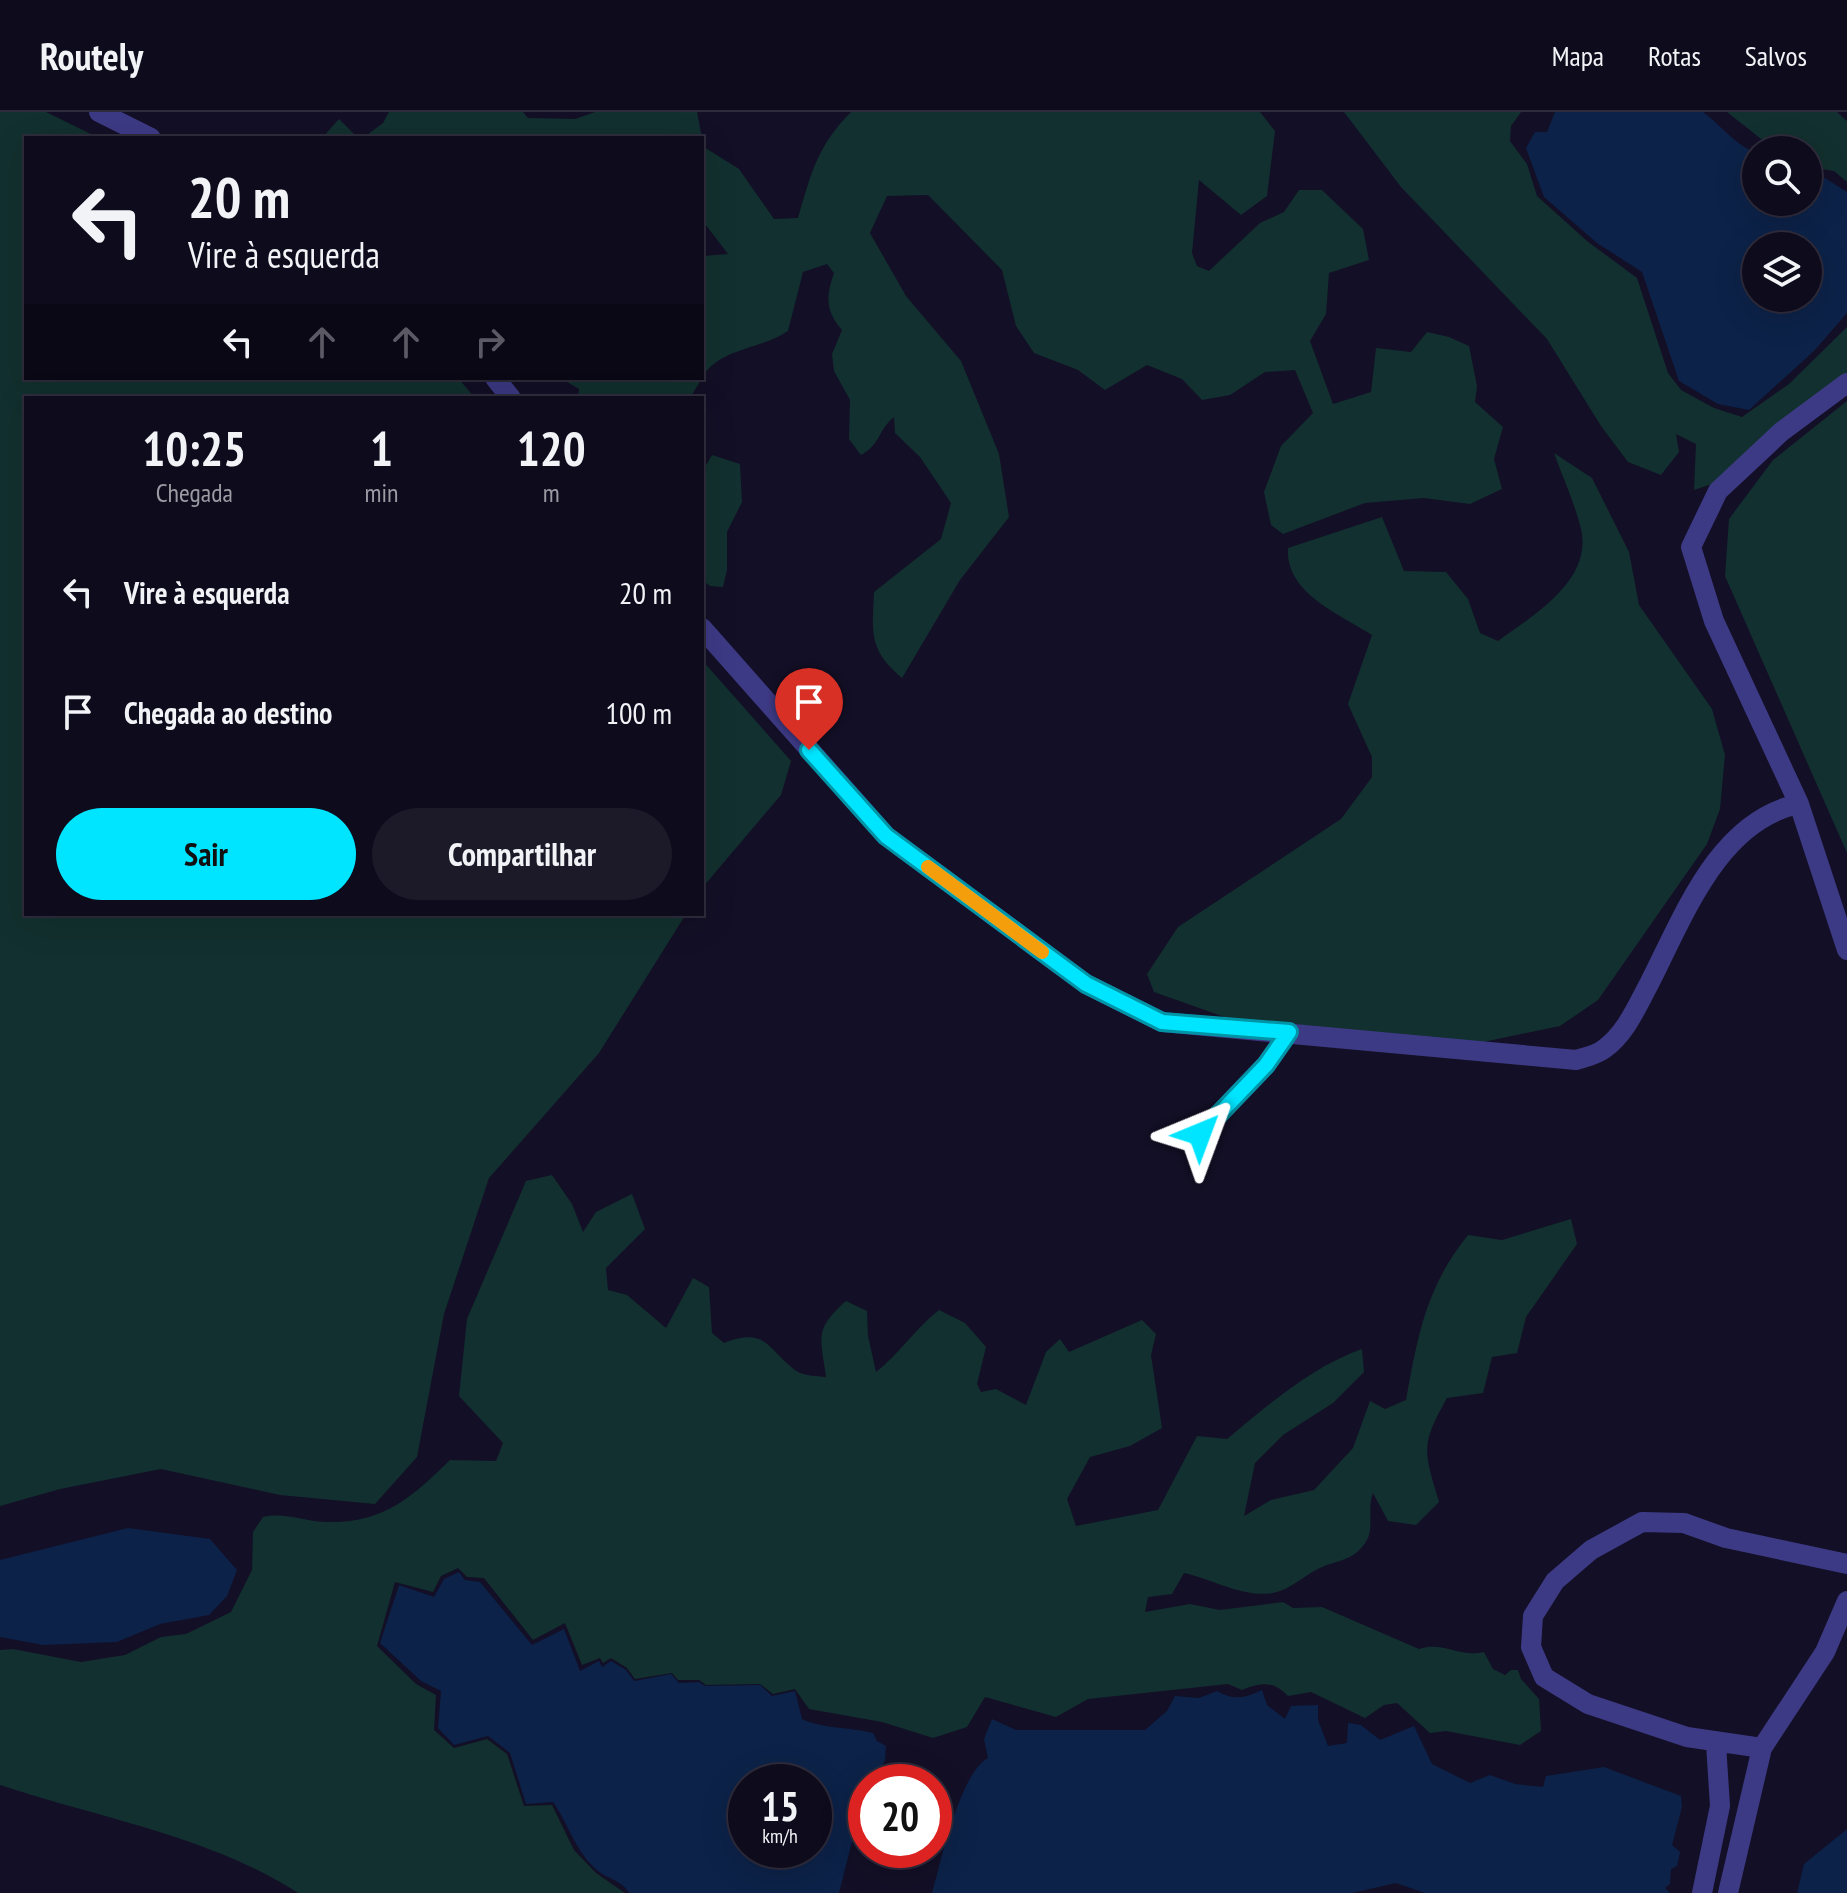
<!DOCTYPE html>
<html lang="pt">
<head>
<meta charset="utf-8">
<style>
	:root { --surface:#0e0b1c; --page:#1c1929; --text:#f1f3f6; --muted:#9b9ba3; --line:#2e2b3b; --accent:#00e5ff }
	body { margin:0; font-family:"PT Sans Narrow",sans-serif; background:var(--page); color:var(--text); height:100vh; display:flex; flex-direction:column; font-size:30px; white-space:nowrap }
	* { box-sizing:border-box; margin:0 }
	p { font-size:26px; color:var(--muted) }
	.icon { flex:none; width:44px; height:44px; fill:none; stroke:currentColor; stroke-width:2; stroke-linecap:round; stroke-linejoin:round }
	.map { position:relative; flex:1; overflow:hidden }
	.drawer { position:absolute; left:24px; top:284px; width:680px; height:520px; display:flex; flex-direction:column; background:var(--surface); border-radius:0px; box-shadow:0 8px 32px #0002,0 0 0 2px var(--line) }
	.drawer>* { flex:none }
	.guide { position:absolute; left:24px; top:24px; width:680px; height:244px; border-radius:0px; box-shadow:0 8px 32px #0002,0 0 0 2px var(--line); background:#0e0b1c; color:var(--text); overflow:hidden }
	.tools { position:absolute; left:1742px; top:24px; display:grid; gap:16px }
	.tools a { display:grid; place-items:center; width:80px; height:80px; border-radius:50%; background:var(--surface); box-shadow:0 8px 32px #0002,0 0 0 2px var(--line); font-size:40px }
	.speed { position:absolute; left:728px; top:1652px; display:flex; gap:16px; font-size:40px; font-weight:700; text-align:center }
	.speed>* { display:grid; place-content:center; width:104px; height:104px; border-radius:50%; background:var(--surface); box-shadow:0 8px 32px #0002,0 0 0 2px var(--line); line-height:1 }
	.speed small { font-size:20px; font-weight:400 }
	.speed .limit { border:12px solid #d22; background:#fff; color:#111 }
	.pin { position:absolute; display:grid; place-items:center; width:68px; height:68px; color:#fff; margin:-82px -34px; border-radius:50% 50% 50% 0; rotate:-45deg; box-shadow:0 0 8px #0007 }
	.pin .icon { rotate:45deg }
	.me { position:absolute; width:88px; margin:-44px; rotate:44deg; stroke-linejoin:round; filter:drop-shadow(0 0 6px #0008) }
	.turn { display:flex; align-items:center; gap:28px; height:168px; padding:0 32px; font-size:36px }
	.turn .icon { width:104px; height:104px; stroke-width:2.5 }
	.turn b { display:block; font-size:56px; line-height:68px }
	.lanes { display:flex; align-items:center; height:76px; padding:0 32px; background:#0003; justify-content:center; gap:40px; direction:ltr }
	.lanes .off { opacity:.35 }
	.eta { display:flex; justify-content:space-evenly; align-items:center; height:136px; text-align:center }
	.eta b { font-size:48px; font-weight:600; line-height:56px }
	.cta { display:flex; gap:16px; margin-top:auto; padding:16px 32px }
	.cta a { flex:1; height:92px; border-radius:48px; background:var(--accent); color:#111; font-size:32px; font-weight:600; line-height:92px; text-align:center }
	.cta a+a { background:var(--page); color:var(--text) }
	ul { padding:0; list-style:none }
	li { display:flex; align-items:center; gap:24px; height:120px; padding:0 32px }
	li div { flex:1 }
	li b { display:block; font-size:30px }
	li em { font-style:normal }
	header { display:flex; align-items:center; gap:48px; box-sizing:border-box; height:112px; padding:0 40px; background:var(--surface); border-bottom:2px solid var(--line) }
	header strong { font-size:38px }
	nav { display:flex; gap:44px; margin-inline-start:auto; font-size:28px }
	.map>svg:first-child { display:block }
	.green { fill:#12302f }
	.water { fill:#0c2248; fill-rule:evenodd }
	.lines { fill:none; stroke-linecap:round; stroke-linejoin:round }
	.service { stroke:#3d3a85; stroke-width:20 }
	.minor { stroke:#3d3a85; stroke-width:20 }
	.route-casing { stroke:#0095a6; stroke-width:20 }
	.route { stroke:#00e5ff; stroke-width:14 }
	.slow { stroke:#f59e0b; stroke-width:14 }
</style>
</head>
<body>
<header>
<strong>Routely</strong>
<nav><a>Mapa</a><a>Rotas</a><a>Salvos</a></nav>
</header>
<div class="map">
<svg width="1847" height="1781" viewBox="0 0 1847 1781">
	<rect width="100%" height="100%" fill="#130f26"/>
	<path class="green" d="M0,0H46L99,26H26V266H458L475,286H26V802H686L599,941L489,1066L444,1202L417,1345L375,1392L280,1383L161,1357L60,1377L0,1394Z
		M389,0H523L528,6L575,7L595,0H697L702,26H363L383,11Z
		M851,0H1260L1275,19L1267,84L1241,103L1199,68L1192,141L1197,154L1209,159L1260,111L1284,100L1299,78H1322L1363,117L1369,148L1329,161L1326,202L1310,229L1333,292L1371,280L1376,236L1411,240L1427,220L1449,225L1469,234L1477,274L1475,290L1503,315L1494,347L1502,377L1470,392L1424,386L1365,391L1283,422L1271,413L1264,380L1281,334L1313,301L1295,258L1265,260L1230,283L1202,288L1182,267L1147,253L1105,278L1078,258L1034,241L1016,214L1002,158L928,83L887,84L870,121L906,184L961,249L999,342L1009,405L960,468L902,566C869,538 872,522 874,480L941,427L951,391L920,345L895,321L894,305C878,318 881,332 861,343L849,327L850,288L834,259L832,242L842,218C825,198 826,185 834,161L827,152L803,160L788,219C760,238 722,235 702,265V144L728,142L702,108V27L704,35L739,57L774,107L798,106C811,62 817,34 851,0Z
		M1344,0H1521L1511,14L1510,29L1527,52L1537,84L1587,129L1637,166L1668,261L1681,278L1714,296L1742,305L1789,272L1847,215V262L1712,372L1694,378L1696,332L1676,322L1679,340L1661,363L1628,350L1601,314L1547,227L1401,75Z
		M1727,0H1837L1847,9V70L1834,59L1808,55V38H1775Z
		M339,7L358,26H322Z
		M560,266H702L690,286H578L579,277Z
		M1847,289V741L1725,464L1729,407L1773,348Z
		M1554,341L1592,366L1629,440L1639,493L1712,597L1725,643L1720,697L1707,732L1598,888L1560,914L1450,937L1233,908L1154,880L1147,862L1178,815L1341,707L1372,665V645L1348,592L1372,523C1339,502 1285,481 1288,436L1382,405L1404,459L1446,460L1468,487L1480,521L1498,529C1532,504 1593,469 1581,417C1575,392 1563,366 1554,341Z
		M712,343L740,352L742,390L727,420V458L723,475L710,474L702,468V360Z
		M702,548L791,649L781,683L702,776Z
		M552,1063L572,1092L583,1120L596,1100L632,1082L645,1117L606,1156L608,1178L627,1183L666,1216L693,1166L709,1175L712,1221L724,1231C767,1215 766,1236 795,1258C802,1264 817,1264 826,1265C821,1226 813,1218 846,1189L867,1199L868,1224L876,1260C900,1241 915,1217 939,1198L965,1211L986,1235L977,1272L981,1280L996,1277L1026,1293L1046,1240L1060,1227L1069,1240L1142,1208L1156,1222L1151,1243L1162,1316L1130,1334L1090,1345L1067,1387L1076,1414L1158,1398L1197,1324L1227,1327C1268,1293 1311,1255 1362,1237L1364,1260L1333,1291L1283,1323L1255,1351L1244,1404L1271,1388L1314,1378L1353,1336L1370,1289L1385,1297L1406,1288C1418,1223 1426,1175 1468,1123L1502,1128L1571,1107L1577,1132L1526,1205L1517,1241L1492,1245L1483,1281L1447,1286C1420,1334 1424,1339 1439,1390L1416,1413L1388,1409L1373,1381C1367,1395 1374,1416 1367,1428C1355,1448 1342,1447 1322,1455C1306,1462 1290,1478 1273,1481C1242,1486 1213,1467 1184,1461L1172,1482L1148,1485L1145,1500L1190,1492L1220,1498L1283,1490L1293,1496L1322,1495L1419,1537C1444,1529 1459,1546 1484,1540L1493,1557L1505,1563L1511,1558H1518L1521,1567L1539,1587L1541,1619L1520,1633L1446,1619L1430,1621L1397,1591L1384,1593L1365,1606L1311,1580L1288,1584C1274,1569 1261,1570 1242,1578L1228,1572L1088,1587L1056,1605L985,1585L967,1615L933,1626L882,1610L809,1597L795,1577L773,1582L760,1572L706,1573L699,1568H678L672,1561L635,1567L627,1556L611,1546L603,1551L600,1546L582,1553L565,1511L533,1528L484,1466L467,1465L458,1456L441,1464L433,1480L395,1470L377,1534L416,1572L436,1583L434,1618L454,1636L487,1627L507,1642L524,1694L552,1693L574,1738L596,1761L625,1781H298C210,1724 99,1706 0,1673V1538L13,1537L81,1550L125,1543L161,1525L186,1522L231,1500L252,1458L253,1420L263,1405C286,1400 302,1409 325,1410C383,1412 411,1386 450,1348L496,1349L503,1331L459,1284L467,1207L526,1069Z"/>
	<path class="water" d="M1555,0H1703C1722,14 1734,32 1756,41V90H1808V68L1825,66L1847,80V201L1814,239L1749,298L1718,292L1679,269L1642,160L1597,131L1544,85L1526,36L1535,20H1547ZM1756,134H1808V186H1756Z
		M128,1416L210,1427L237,1458L227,1484L209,1503L160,1512L117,1530L43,1533L0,1525V1448Z
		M459,1460L465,1468L480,1470L532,1533L564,1517L580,1559L599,1549L602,1555L611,1549L626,1558L634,1569L671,1562L679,1571L699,1570L705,1574L760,1573L772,1584L795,1579L802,1607C823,1617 850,1615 873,1621L877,1629L886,1634L885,1648L875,1670H866V1692L854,1699L857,1710L839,1781H629C623,1769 608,1767 598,1759C576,1741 569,1713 553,1690L526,1692L510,1641L488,1624L454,1633L438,1616L441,1579L421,1569L380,1531L399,1473L434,1485L444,1467ZM746,1670H814V1738H746Z
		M1262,1578L1267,1593L1285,1607L1291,1594L1318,1593V1608L1328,1634L1347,1631L1348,1611L1361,1613L1380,1628L1414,1614L1432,1652L1470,1671L1490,1663L1515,1672L1543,1675L1546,1664L1604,1655L1681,1684L1682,1695L1672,1733L1680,1740L1677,1754L1671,1757L1670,1772L1665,1776L1670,1781H1425L1396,1771L1352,1781H932C941,1749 960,1661 988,1646L984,1627L992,1607L1016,1618H1145L1167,1599L1175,1584L1199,1586L1217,1579C1233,1589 1246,1586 1262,1578Z
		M1847,1717V1781H1797L1804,1752Z"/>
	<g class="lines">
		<path class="service" d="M1200,1022L1266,953L1289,920"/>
		<path class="minor" d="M99,0L151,26
			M495,266L511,286
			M1847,271L1781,320L1718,379L1691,435L1714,509L1799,692L1847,838
			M702,516L886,724L1086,872L1162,910L1576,948C1585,945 1597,943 1604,937C1626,921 1636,896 1649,872C1683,806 1718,708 1799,692
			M1762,1636L1687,1625L1588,1592L1544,1565L1531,1535L1533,1504L1555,1469L1591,1438L1642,1410L1684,1411L1726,1426L1847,1452
			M1702,1781L1720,1694L1716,1632
			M1728,1781L1762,1636L1825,1540L1847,1489"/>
	</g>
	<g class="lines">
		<g class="route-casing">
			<path id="route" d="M809,638L886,724L1086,872L1162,910L1289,920L1266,953L1200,1022"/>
		</g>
		<use href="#route" class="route"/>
		<path class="slow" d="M928,755L1042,840"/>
	</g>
</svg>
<div class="tools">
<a><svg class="icon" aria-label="search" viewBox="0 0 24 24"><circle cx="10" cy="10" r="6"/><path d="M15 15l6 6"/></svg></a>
<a><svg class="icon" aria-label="layers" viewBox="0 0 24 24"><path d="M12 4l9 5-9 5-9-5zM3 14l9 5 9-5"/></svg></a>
</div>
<div class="speed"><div>15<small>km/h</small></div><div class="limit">20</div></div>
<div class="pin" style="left:809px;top:638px;background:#d93025"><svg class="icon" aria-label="arrive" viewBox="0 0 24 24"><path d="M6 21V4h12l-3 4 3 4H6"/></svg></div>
<svg class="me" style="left:1200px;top:1022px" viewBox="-20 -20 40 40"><path d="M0-17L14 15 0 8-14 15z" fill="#00e5ff" stroke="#fff" stroke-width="4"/></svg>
<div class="guide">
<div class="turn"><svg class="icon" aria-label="left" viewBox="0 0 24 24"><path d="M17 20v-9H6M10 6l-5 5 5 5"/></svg><div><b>20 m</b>Vire à esquerda</div></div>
<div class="lanes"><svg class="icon" aria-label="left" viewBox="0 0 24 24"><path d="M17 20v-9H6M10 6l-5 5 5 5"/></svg><svg class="icon off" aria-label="ahead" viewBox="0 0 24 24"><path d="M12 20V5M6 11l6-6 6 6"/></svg><svg class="icon off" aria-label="ahead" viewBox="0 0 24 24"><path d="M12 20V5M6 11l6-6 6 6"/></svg><svg class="icon off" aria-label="right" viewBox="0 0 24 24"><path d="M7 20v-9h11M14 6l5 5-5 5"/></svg></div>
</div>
<section class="drawer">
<div class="eta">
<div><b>10:25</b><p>Chegada</p></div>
<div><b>1</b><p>min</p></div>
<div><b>120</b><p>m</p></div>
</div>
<ul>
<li><svg class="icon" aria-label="left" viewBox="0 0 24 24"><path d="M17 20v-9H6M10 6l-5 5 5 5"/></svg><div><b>Vire à esquerda</b></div><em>20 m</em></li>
<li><svg class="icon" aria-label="arrive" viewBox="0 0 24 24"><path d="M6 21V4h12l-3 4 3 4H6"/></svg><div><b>Chegada ao destino</b></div><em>100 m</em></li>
</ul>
<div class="cta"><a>Sair</a><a>Compartilhar</a></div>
</section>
</div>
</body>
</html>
